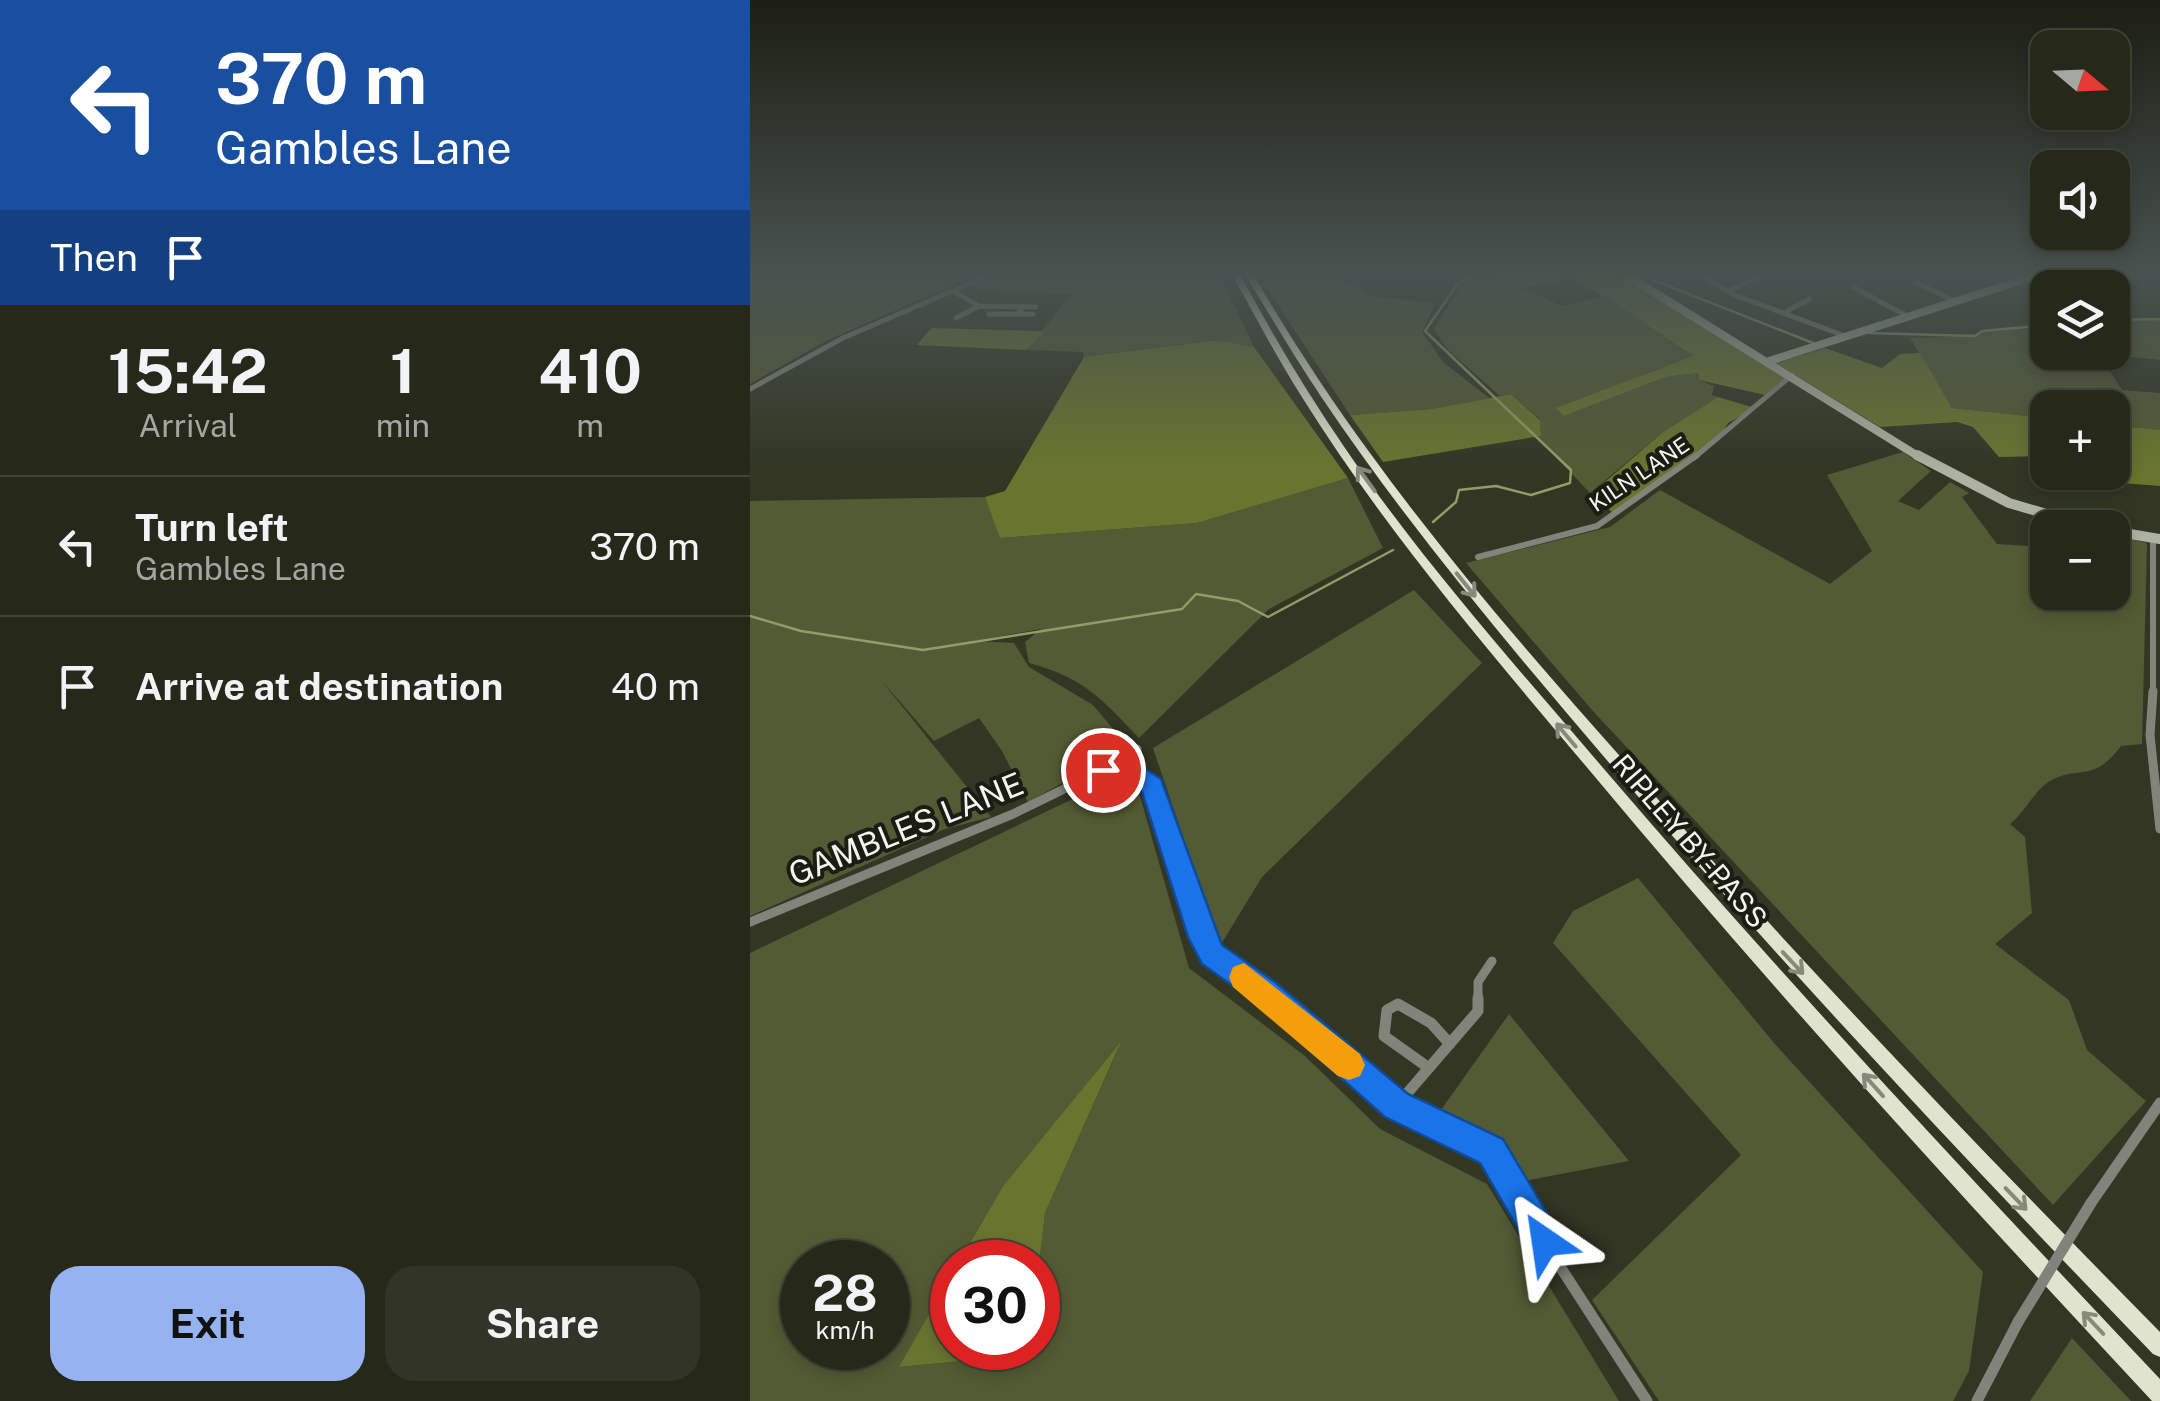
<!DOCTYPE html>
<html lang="en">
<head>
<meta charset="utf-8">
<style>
	:root { --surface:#26281a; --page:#323427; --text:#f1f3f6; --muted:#a4a6a2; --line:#424439; --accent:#95b2f1 }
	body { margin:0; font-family:"Public Sans",sans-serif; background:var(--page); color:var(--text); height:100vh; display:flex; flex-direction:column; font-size:38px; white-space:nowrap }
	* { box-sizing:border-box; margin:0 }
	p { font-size:32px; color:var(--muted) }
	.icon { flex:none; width:55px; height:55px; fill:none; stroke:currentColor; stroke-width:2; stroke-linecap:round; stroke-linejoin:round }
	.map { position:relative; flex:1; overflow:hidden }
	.panel { display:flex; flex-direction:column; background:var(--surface); width:750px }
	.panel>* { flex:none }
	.guide { background:#1a4fa0; color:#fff; overflow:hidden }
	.needle { width:65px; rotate:109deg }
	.controls { position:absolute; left:1280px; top:30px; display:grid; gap:20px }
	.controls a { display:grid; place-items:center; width:100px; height:100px; border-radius:20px; background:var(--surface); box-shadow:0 5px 15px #0003,0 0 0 2px var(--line); font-size:50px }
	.speed { position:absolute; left:30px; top:1240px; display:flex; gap:20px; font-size:50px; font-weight:700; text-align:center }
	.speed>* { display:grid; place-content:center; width:130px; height:130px; border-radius:50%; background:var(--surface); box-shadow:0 5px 15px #0003,0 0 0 2px var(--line); line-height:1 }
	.speed small { font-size:25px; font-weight:400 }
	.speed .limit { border:15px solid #d22; background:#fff; color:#111 }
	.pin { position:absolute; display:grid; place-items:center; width:85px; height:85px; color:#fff; margin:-42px; border:5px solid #fff; border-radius:50%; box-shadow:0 2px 10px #0007 }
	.me { position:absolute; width:110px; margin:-55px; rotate:328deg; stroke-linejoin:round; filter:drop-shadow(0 0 8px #0008) }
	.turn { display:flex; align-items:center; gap:35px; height:210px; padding:0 50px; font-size:45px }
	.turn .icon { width:130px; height:130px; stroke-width:2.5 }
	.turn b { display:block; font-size:70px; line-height:85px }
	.then { display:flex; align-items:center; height:95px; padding:0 50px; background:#0003; gap:20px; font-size:38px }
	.eta { display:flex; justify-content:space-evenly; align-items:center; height:170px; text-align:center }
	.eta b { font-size:60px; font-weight:700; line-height:70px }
	.cta { display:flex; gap:20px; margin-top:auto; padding:20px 50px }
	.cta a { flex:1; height:115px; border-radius:30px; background:var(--accent); color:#111; font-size:40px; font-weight:700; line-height:115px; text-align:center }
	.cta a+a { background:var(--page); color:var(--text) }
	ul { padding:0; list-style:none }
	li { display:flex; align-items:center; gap:30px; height:140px; padding:0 50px; border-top:2px solid var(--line) }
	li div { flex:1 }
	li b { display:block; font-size:38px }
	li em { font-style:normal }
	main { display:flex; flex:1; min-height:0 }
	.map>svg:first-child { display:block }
	.green { fill:#535b34; fill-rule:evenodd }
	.forest { fill:#69752f }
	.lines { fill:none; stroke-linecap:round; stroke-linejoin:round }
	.stream { stroke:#929c67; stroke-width:2.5 }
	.minor-far3 { stroke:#82847b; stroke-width:5 }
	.minor-far2 { stroke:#82847b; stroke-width:6 }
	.minor-far1 { stroke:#82847b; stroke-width:9 }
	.minor { stroke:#82847b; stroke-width:11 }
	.secondary-far1 { stroke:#aeb2a2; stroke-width:8 }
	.secondary { stroke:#aeb2a2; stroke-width:10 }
	.trunk { fill:#e0e4cf; fill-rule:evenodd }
	.minor-bridge { stroke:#82847b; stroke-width:11 }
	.oneway { stroke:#878a7b }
	.route { fill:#1a73e8; stroke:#114b97; stroke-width:2.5 }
	.slow { fill:#f59e0b }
	.labels { text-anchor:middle; stroke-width:8; stroke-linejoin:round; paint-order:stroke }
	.far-street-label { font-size:22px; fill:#f3f6ea; stroke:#1b1c14 }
	.street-label { font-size:28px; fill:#f3f6ea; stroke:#1b1c14 }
	.near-street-label { font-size:32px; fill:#f3f6ea; stroke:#1b1c14 }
</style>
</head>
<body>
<main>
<section class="panel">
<div class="guide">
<div class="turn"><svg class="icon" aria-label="left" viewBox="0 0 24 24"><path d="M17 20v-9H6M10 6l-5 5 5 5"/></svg><div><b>370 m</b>Gambles Lane</div></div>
<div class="then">Then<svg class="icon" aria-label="arrive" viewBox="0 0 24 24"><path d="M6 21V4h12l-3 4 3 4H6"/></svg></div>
</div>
<div class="eta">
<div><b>15:42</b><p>Arrival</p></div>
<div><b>1</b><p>min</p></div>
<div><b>410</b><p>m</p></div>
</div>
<ul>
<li><svg class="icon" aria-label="left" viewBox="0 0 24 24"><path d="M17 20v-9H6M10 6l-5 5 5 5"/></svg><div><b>Turn left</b><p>Gambles Lane</p></div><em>370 m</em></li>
<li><svg class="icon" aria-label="arrive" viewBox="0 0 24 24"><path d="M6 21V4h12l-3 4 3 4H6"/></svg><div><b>Arrive at destination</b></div><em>40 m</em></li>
</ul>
<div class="cta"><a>Exit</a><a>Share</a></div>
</section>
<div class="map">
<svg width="1410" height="1401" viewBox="0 0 1410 1401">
	<rect width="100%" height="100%" fill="#323623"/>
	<path class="green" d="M0,276H223L78,340L0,384Z
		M242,276H470L504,347L467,340L334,357L333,352L276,350L322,294L236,291L222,286Z
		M509,276H586L620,296L686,303L672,332L693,362L739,398L681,409L600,415Z
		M744,277L813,306L854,296L944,357L902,371L814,416L916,377L948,373L949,380L964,386L962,395L968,397L913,432L840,493L787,437L791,436L790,419L761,394L750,396L697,349L684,329L713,282Z
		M1410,319V360L1348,353L1372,390L1410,393V430L1363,425L1362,408H1298L1297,418L1202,408L1160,338L1225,336L1232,331L1297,324L1298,352H1362L1363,320Z
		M1153,452L1181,471L1148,501L1169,510L1200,482L1219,493L1212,497L1247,544L1297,547L1298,592H1362L1363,535L1397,543L1392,744L1371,746C1341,786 1326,763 1297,783C1283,793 1274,813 1260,824L1275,837L1282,913L1245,944L1319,1000L1337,1050L1396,1101L1303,1205L842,710L716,563L860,527L910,490L1080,584L1122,551L1077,475Z
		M598,478L633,548L519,609L389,738C351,698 334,678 279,663L275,642L291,629L224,641L264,643L279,667L343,705L378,747L278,802L252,751L229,718L184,741L131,680L241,817L195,829L0,916V501L235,497L251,538L447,523Z
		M664,590L732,663L512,877L470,946L403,748Z
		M374,780L390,796L439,968L555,1056L630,1129L737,1184L869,1401H0V953L350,786ZM369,1047L295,1213L288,1274V1348H278L277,1355L150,1367L202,1274V1262H209L253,1186ZM52,1262H138V1348H52Z
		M888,878L1024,1043L1233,1272L1219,1371L1203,1401H909L842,1300L991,1155L803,943L823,911Z
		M759,1014L879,1161L764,1183C753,1137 728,1132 686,1117Z
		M1322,1338L1381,1401H1280Z"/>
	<path class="forest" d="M716,276H869L1038,375L1015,395L949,380L948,373L916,377L814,416L806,408L943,356L854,296L819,278L767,289L744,277L707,281Z
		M181,328L294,331L276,350L167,345Z
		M467,340L504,347L598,478L447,523L250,538L235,497L255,491L334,357Z
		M1075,348L1132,368L1150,354L1170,353L1202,408L1297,418V456L1249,457L1223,427L1207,422L1130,427L1026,363Z
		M761,394L790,420L791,436L633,462L600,415L681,409Z
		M968,397L1005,408L978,423L969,439L864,514L842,493L913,432Z
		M1363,425L1410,430V486L1320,479V473L1362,472Z
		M371,1042L295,1213L288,1274V1262H209L253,1186Z
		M202,1274V1348H278L277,1355L149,1367Z"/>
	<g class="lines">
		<path class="stream" d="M893,276L1063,343
			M1362,320L1410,319
			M1119,333L1225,336L1232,331L1298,325
			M683,522L706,502L709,490L746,486L781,495L820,483L821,470L675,331L706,286L719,276
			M0,616L51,631L173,650L432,609L446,594L488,601L518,617L643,550"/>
		<path class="minor-far3" d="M952,276L985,295L1095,336
			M1169,276L1165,282L1207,302
			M1370,276L1379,298
			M1103,287L1159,317
			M978,291L1010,276
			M205,292L229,306L286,307
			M1037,311L1059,299
			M239,314H267L274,307
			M267,314H283
			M206,318L229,306
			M0,389L93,338L237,276
			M944,458L1042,375"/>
		<path class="minor-far2" d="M1403,538V693
			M728,557L847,526L947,455"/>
		<path class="minor-far1" d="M1403,691L1400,735L1410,829
			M367,766L387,749
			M0,922L263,814L353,770L374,768L402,786L462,955L524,1001
			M728,1001V982L742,961"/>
		<path class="minor" d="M521,998L647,1105L741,1151L751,1161L776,1214L897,1401
			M679,1068L634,1036L637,1010L648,1004L681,1023L700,1044
			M647,1105L728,1011V998
			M1341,1203L1410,1103
			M1227,1401L1268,1322"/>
		<path class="secondary-far1" d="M878,276L1171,458
			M1019,361L1285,276"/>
		<path class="secondary" d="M1167,455L1259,503L1344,528
			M1362,531L1410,539"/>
		<path class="trunk" d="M483,276H491C523,336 558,394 597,451C674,563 765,665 854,769C1033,978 1221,1179 1410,1379V1401H1402C1210,1195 1020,987 840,771C738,650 634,529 550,394C526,356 505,316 483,276Z
			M496,276H504C540,337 578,396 620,453C699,562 787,663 876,763C1047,959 1228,1147 1410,1332V1357L1403,1354C1218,1162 1035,968 861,765C760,647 659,527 572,398C545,358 521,317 496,276Z"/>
		<path class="minor-bridge" d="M1268,1322L1341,1203"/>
	</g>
	<defs><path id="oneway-shaft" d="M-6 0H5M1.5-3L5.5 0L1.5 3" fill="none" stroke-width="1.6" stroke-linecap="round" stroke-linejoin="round" transform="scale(2.5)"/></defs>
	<g class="oneway">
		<use href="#oneway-shaft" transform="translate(616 479) rotate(-126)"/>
		<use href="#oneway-shaft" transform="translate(716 585) rotate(51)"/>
		<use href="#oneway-shaft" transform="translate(816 735) rotate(-130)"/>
		<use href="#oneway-shaft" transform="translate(1043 963) rotate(47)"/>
		<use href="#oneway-shaft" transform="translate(1123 1085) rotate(-132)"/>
		<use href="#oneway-shaft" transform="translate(1266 1199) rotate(46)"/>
		<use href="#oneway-shaft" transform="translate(1343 1323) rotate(-133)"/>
	</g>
	<linearGradient id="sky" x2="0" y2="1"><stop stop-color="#1c1e13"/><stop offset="0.58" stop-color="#495250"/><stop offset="1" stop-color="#495250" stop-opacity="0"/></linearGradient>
	<rect width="1410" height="472" fill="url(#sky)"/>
	<path class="route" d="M353,760H382L411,779L472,945L525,982L658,1094L753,1139L807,1230L812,1242L807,1255L795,1260L783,1255L730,1163L635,1117L504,1001L452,964L438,937L392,792L377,779L345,777L341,770Z"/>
	<path class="slow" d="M494,963L610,1054L615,1065L610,1076L599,1080L588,1076L483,987L479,977L483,967Z"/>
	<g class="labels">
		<g class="far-street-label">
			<text transform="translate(889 474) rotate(-34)" y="8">KILN LANE</text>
		</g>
		<g class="street-label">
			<text transform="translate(940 841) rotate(49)" y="10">RIPLEY BY-PASS</text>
		</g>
		<g class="near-street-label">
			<text transform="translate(156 829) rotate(-22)" y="11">GAMBLES LANE</text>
		</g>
	</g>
</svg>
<div class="controls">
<a><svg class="needle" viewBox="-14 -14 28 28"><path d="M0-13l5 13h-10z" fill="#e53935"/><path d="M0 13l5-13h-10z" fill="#a4a6a2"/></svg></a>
<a><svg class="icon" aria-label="sound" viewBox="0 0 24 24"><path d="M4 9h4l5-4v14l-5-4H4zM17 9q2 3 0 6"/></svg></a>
<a><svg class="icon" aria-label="layers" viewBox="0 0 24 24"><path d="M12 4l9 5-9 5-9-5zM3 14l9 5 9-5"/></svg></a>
<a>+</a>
<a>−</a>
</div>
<div class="speed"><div>28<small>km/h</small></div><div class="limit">30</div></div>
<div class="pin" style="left:353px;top:770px;background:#d93025"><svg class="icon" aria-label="arrive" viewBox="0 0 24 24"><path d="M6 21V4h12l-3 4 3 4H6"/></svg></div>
<svg class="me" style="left:795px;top:1242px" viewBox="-20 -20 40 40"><path d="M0-17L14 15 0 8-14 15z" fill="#1a73e8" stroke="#fff" stroke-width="4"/></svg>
</div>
</main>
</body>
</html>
